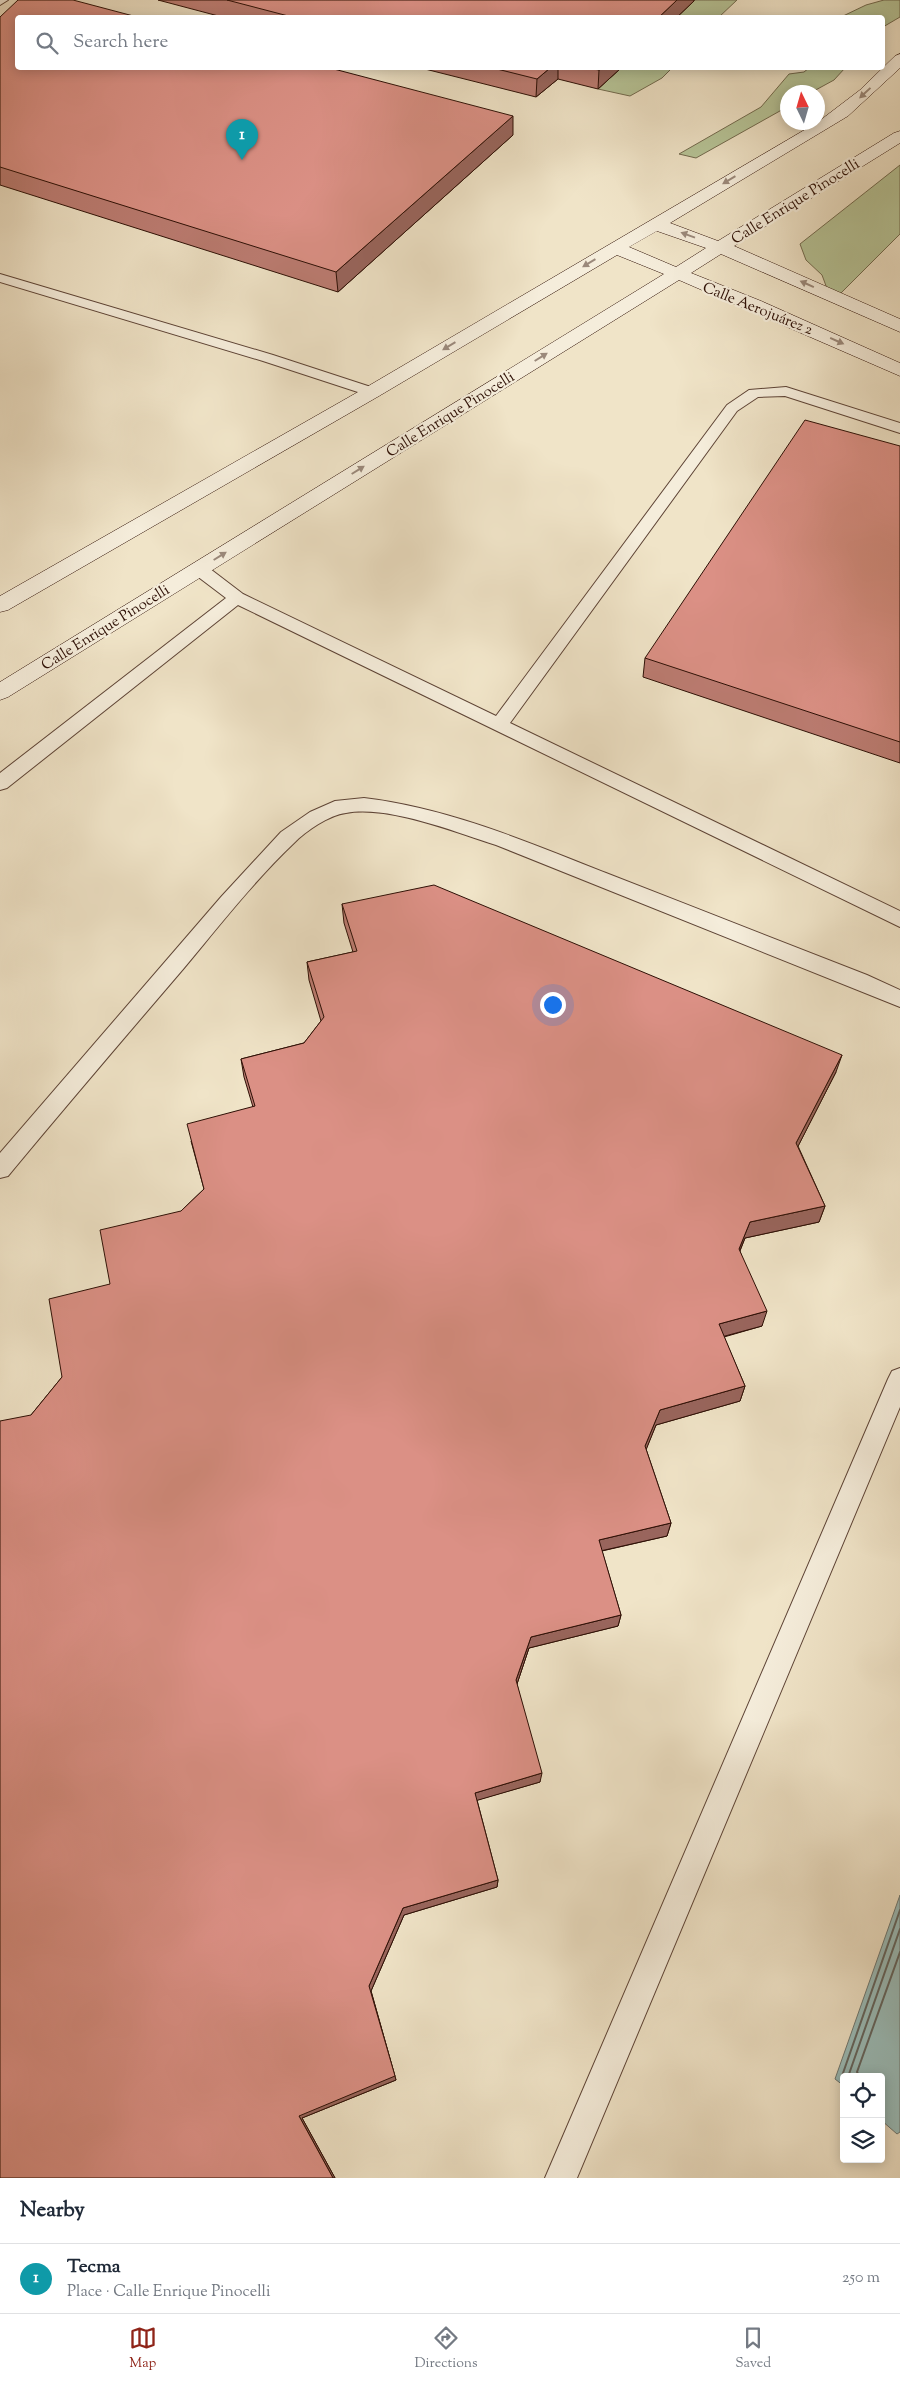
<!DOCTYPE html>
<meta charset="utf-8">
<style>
body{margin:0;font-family:"Sorts Mill Goudy",serif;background:#f6f6f7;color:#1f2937}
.controls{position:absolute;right:15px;bottom:15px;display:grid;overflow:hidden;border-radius:5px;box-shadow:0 2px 12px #0003}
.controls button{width:45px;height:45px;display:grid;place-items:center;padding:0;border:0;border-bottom:1px solid #e0e1e3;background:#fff;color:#1f2937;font:25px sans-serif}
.compass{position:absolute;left:780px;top:85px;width:45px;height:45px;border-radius:50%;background:#fff;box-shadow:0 2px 12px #0003;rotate:355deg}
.you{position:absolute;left:552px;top:1004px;width:18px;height:18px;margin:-12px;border:4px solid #fff;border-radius:50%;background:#1a73e8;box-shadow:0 0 0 8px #1a73e833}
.badge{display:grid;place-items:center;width:32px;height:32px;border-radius:50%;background:#8f2418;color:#fff;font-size:16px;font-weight:700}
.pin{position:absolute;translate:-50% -41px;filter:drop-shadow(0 1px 2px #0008)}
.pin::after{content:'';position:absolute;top:26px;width:18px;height:15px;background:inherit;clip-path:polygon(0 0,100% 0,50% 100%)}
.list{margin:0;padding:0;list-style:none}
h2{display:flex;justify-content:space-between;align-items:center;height:65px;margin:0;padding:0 20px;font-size:21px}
h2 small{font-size:16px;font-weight:400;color:#747a83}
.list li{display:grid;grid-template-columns:32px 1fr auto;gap:15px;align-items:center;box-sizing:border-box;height:70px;padding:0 20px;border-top:1px solid #e0e1e3}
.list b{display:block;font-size:19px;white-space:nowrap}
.list p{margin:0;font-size:16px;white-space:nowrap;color:#747a83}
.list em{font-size:16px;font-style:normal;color:#747a83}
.icon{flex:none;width:28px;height:28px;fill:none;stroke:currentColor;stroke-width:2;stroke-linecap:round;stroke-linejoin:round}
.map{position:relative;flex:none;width:900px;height:2178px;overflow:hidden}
.search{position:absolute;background:#fff;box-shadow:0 2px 12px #0003;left:15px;right:15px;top:15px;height:55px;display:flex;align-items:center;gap:12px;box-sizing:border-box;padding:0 18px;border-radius:5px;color:#747a83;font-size:19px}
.sheet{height:135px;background:#fff}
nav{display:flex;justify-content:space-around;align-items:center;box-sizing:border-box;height:70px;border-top:1px solid #e0e1e3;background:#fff;font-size:14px;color:#747a83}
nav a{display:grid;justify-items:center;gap:2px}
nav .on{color:#8f2418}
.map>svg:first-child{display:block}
.green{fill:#b7c598;stroke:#726a4e}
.water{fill:#9bbebb;stroke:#6f7872}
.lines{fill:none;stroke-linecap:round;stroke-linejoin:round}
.shore{stroke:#646660;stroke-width:2}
.lane-casing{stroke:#5e4436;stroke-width:2}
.secondary-casing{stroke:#2d0f05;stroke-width:1}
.lane{fill:#f5eddb;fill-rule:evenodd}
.secondary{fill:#f5eddb;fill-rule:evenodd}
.wall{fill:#bc7c72;stroke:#2d0f05}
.shaded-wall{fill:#99655d;stroke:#2d0f05}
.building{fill:#db9085;stroke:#2d0f05}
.oneway{fill:#9b897b}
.labels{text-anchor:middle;stroke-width:4.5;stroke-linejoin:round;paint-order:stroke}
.far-street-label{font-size:15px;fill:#2d0f05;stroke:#f5eddb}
</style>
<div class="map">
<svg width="900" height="2178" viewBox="0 0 900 2178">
<rect width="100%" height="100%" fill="#f0e4c8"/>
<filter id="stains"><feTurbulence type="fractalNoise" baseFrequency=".004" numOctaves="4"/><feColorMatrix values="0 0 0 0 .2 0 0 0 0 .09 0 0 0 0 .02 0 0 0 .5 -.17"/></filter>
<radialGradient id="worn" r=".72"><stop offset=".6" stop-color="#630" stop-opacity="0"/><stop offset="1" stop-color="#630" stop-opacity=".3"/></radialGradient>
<!-- green -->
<path class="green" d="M688,0h49l-18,17 -43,1 17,-16z
M884,0h16v17l-17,10 -1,-9 -41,-1 25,-12z
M621,68h51l-10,10 -32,18 -32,-7z
M809,68h36l-11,12 -22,12h-24l-1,15 -91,51 -17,-4 82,-47 28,-33 15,-2z
M900,165v69l-68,68 -10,-27 -16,-15 -6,-16z"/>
<!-- water -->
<path class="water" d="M900,1895v237l-3,2 -16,-14v-43h-37v9l-9,-7z"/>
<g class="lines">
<!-- shore -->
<path class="shore" d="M850,2077l-1,-3 51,-145
M860,2077l-3,-5 43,-120
M844,2080l-2,-4 58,-166"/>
<defs>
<path id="lane" d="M0,0h8l-8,5z
M0,274l273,81 104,34 2,3 -2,3h-10l-104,-34 -263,-79z
M786,387l114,36v10l-115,-37 -27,1 -21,14 -227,312 390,188v16l-662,-322 -231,183 -7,2v-17l226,-175 -33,-25 -2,-4 2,-4h12l38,29 253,122 231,-311 22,-15z
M364,798c84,10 164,44 242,75 87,34 174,68 261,102l33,15v17l-404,-162c-41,-13 -108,-40 -150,-32 -17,2 -40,18 -52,30 -40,38 -75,83 -110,125 -59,69 -118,138 -176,208l-8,2v-25l221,-256 60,-65 29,-20 25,-11z
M900,1368v39l-323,771h-32l343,-799 4,-8z"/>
<path id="secondary" d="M900,54v14l-52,48 -178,107 48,18 176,-108 6,-2v12l-166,103 166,73v13l-179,-78 -30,19 70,28 139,62v13l-221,-96 -671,417 -8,3v-18l664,-408 -47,-19 -238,141 -371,214 -8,2v-16l365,-208 453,-266 42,-32 35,-34zM657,231l49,17 -30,19 -47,-20z"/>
</defs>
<!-- lane casing -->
<use href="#lane" class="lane-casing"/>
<!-- secondary casing -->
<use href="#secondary" class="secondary-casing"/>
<!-- lane -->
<use href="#lane" class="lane"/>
<!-- secondary -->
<use href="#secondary" class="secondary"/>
</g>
<!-- wall -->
<path class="wall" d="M158,0h536v1l-18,17h-450z
M0,17l513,118 -175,157 -338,-107z
M421,68h200l-23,21 -40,-10 -22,18z
M900,446v317l-257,-86 2,-19z
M342,904l494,168 -38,74 27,60 -6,16 -74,16 -5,13 22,75 -38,11 21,49 -5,15 -84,24 -10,24 25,74 -4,13 -65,15 19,64 -3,11 -89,22 -12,36 23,98 -63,18 21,80 -1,7 -93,28 -33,76 25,89 -94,38 33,60h-335l31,-763 31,-38 48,-93 71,-73 23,-22 -13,-48 62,-34 -9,-30 -3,-18 63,-16 17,-22 -12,-41 -2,-18 46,-10 -9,-29z"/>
<!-- shaded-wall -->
<path class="shaded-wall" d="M677,0h17v1l-18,17h-18z
M550,68h8v11l-22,18 1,-18z
M602,68h19l-23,21 1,-19z
M513,116v19l-175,157 -2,-20z
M842,1055l-6,17 -45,88 5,-17z
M825,1206l-6,16 -74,16 -11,27 5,-16 11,-27z
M767,1311l-5,15 -48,13 5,-15z
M745,1386l-5,15 -84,24 -14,35 3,-14 15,-36z
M671,1523l-4,13 -71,16 3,-12z
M621,1615l-3,11 -89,22 -14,42 1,-10 15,-43z
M542,1773l-2,9 -65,19v-8z
M498,1880l-1,7 -93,28 -33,76 25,89 -94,38 33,60h-2l-34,-62 70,-130 34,-78z"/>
<!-- building -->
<path class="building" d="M18,0h55l68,18h-123v50h312l183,48 -177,156 -336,-105v-150z
M227,0h450l-19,18h-362z
M493,68h57l-13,11z
M587,68h15l-3,2z
M805,420l95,26v296l-255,-84z
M434,885l408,170 -46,88 29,63 -75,16 -11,27 28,62 -48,13 26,62 -85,24 -15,36 26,77 -72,17 22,75 -90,22 -15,43 26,93 -67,20 23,87 -95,28 -34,78 26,90 -96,40 34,62h-333v-757l31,-6 31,-38 -13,-78 61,-15 -10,-54 81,-19 23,-22 -17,-65 68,-18 -14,-47 63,-16 20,-26 -17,-55 50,-11 -15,-47z"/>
<!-- one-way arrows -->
<defs><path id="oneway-solid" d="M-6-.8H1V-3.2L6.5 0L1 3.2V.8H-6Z" transform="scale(1.25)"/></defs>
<g class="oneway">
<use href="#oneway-solid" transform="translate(865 93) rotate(137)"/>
<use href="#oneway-solid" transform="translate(729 180) rotate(149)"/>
<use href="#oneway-solid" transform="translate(688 235) rotate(-160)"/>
<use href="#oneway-solid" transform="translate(589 263) rotate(149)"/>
<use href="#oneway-solid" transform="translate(807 284) rotate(-156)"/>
<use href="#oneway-solid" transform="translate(837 341) rotate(24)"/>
<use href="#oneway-solid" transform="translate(449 346) rotate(149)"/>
<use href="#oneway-solid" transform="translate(541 357) rotate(-32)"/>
<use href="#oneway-solid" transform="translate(358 470) rotate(-32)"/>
<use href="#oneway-solid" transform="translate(220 556) rotate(-32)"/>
</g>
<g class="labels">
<!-- far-street labels -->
<g class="far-street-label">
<text transform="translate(795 201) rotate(-32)" y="5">Calle Enrique Pinocelli</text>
<text transform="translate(758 308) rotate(22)" y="5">Calle Aerojuárez 2</text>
<text transform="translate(450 414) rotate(-32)" y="5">Calle Enrique Pinocelli</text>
<text transform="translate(105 627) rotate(-32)" y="5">Calle Enrique Pinocelli</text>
</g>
</g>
<rect width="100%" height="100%" filter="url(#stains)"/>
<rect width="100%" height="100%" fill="url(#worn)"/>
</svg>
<div class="controls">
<button><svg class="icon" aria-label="locate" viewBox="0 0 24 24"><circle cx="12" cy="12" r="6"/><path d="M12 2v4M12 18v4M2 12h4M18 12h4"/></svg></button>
<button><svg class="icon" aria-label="layers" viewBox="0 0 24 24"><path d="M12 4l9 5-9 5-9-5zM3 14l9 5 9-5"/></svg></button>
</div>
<svg class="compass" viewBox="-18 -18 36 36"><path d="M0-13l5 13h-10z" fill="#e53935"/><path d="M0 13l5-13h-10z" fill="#747a83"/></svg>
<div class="you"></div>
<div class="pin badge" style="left:242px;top:160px;background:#0f9aa8">1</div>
<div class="search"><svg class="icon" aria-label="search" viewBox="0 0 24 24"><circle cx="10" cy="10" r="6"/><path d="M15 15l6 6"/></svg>Search here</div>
</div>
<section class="sheet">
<h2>Nearby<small></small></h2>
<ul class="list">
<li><span class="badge" style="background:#0f9aa8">1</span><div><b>Tecma</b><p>Place · Calle Enrique Pinocelli</p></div><em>250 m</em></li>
</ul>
</section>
<nav>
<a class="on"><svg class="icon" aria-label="map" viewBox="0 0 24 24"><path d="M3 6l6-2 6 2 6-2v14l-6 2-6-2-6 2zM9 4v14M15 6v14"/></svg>Map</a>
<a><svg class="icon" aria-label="directions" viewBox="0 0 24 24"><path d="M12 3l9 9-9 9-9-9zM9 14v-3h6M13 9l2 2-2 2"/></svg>Directions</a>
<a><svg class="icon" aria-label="saved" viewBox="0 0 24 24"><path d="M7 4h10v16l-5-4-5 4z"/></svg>Saved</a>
</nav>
